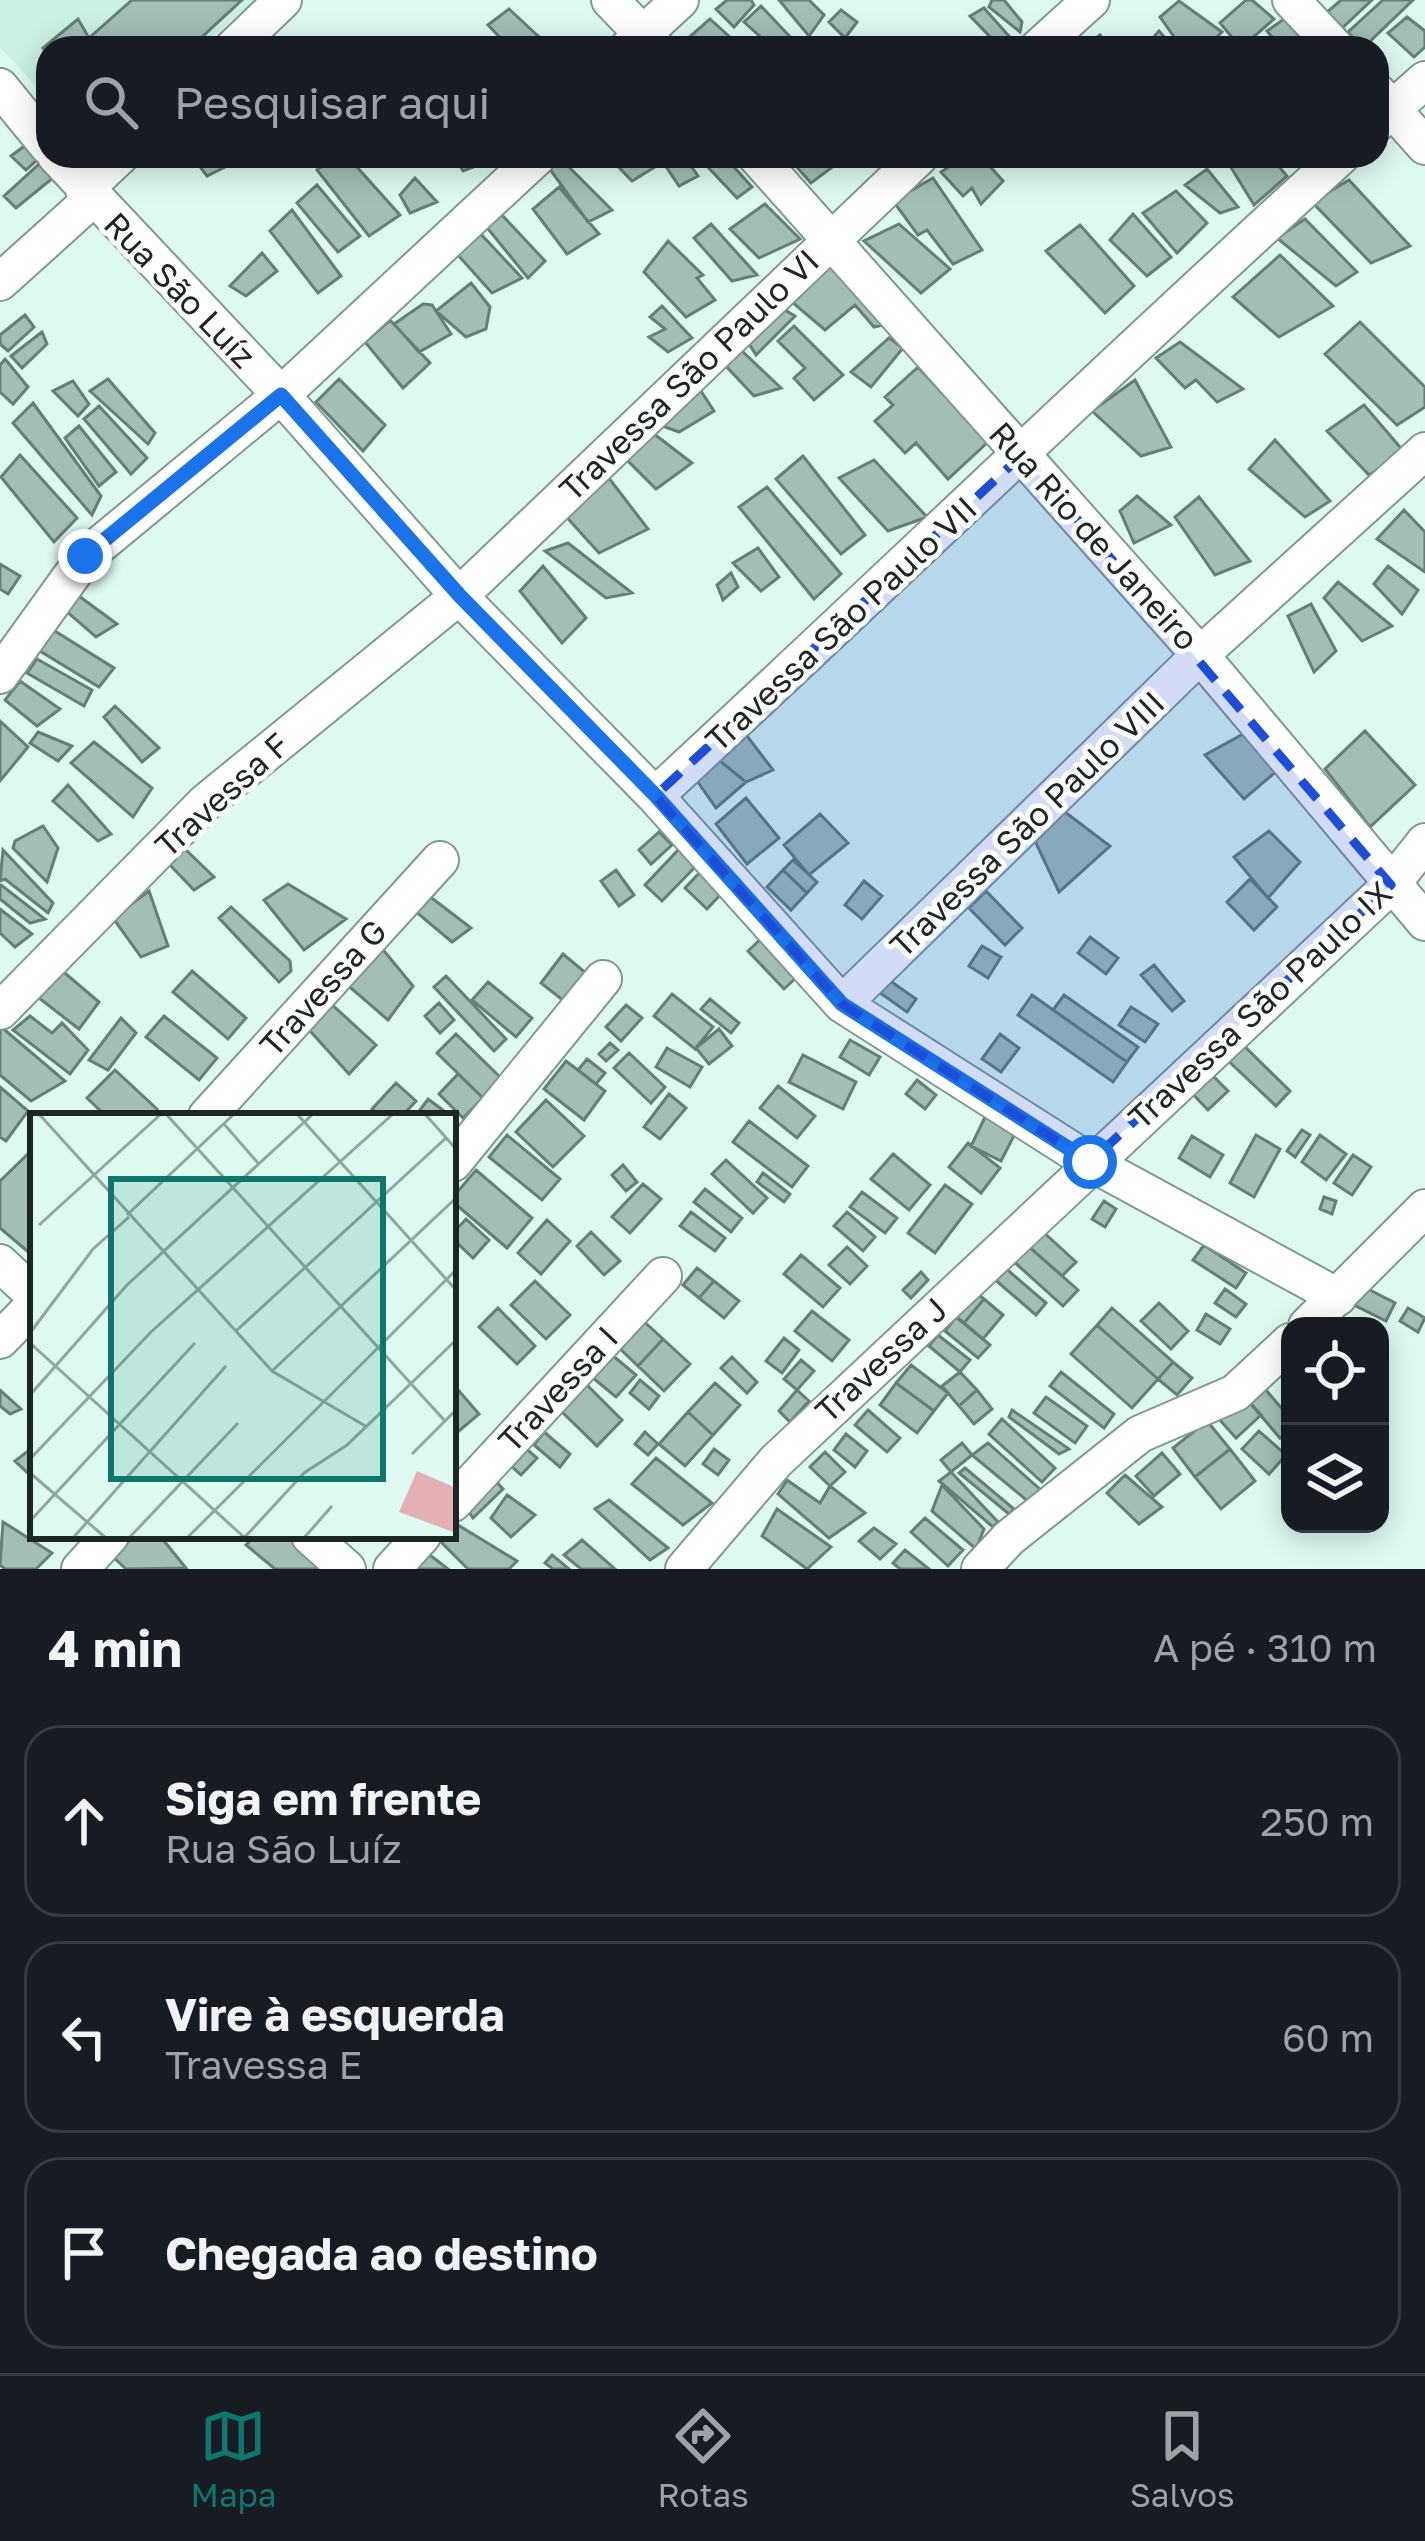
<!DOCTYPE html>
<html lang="pt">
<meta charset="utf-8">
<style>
body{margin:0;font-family:"Golos Text",sans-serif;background:#242831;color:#f1f3f6}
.controls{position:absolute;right:36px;bottom:36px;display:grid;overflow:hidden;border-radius:24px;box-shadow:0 6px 30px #0003}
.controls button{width:108px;height:108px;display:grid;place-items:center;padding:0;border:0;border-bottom:3px solid #363941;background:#171b24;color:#f1f3f6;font:60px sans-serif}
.stop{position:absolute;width:36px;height:36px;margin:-27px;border:9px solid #1a73e8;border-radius:50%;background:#fff}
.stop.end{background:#1a73e8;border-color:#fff;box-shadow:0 3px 12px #0008}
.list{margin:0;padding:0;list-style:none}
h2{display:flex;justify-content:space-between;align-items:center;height:156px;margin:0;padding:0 48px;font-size:51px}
h2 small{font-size:39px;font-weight:400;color:#9ea1a6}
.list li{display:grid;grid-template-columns:78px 1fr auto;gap:36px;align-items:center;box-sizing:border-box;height:192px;margin:0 24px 24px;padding:0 24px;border:3px solid #363941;border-radius:36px}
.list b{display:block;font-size:45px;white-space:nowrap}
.list p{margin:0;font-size:39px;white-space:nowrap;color:#9ea1a6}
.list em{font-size:39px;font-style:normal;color:#9ea1a6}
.icon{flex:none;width:66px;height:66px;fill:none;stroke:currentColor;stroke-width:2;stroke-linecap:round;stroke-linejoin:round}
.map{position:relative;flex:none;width:1425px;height:1569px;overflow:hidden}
.search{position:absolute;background:#171b24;box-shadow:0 6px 30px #0003;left:36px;right:36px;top:36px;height:132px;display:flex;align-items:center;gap:30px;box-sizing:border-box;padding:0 42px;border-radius:36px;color:#9ea1a6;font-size:45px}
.sheet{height:804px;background:#171b24}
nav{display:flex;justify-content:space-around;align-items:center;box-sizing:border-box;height:168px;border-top:3px solid #363941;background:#171b24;font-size:33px;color:#9ea1a6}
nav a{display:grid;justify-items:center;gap:6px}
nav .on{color:#0f766e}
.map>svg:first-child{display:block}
.built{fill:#cbf0e4}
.building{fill:#a3beb5;stroke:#657e76;stroke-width:3}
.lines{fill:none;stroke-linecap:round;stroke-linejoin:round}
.minor-casing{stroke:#7f9991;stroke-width:40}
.minor{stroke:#fff;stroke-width:36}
.route{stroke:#1a73e8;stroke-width:15}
.marked{fill:#1d4ed8;fill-opacity:0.2;stroke:#1d4ed8;stroke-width:9;stroke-dasharray:24 15;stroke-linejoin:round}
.labels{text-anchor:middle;stroke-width:10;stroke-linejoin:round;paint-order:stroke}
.street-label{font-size:33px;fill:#1c2723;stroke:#fff}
.inset-road{fill:none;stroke:#90a69e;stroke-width:3}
.view{fill:#0f766e;fill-opacity:0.15;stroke:#0f766e;stroke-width:6}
.inset-edge{fill:none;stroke:#1c2723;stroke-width:6}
</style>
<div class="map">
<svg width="1425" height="1569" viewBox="0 0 1425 1569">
<rect width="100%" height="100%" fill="#defaf0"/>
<!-- built -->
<path class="built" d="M0,0h255l-55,48h-152v51l-48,-52z"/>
<!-- building -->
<path class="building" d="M132,0h110l-52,48h-142v6l-5,-6 35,-29 11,19z
M727,0h24l3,5 -20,22 -18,-18z
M779,0h30l15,15 -15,21z
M992,0h12l18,22 -2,10 -31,-25z
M1246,0h6l22,19 -33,29 -21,-25z
M1341,0h31l-34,32 -12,-19z
M1383,0h30l-50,48 -15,-16z
M1179,1l43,31 -17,16h-23l-22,-31z
M761,6l35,37 -4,5h-19l-29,-26z
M984,8l32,36 -15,4 -31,-32z
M509,9l28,26 15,13h-42l-22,-23z
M841,10l16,12 -12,16 -16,-16z
M1287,17l26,31h-32l-14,-17z
M1407,17l18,14v16l-11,10 -26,-24z
M710,19l32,29 -63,-2z
M1159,31l15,17h-30z
M1100,35l10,13h-26z
M38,136l10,14 -22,20 -15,-14z
M48,156l16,13 -48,39 -12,-12z
M192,156h36l7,6 -28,14z
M334,156h13l53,59 -31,21 -52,-66z
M454,156h30l2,6 -23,9z
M608,156h47l8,6 -31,19z
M673,156h11l14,20 -19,10 -16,-24z
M724,156l28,31 -15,11 -32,-34z
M787,156h60l-36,27z
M965,156h16l22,25 -22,23 -9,-16 -9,8 -22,-24z
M1224,156h46l17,20 -33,29z
M560,158l52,52 -24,12 -39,-54z
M1207,169l31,38 -18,6 -35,-28z
M415,178l22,24 -27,11 -10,-18z
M933,178l49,72 -29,14 -26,-34 -9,5 -25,-34z
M1349,180l61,66 -39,17 -59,-61z
M317,185l43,51 -22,16 -41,-49z
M559,187l40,47 -32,20 -34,-45z
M1176,191l31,32 -30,30 -34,-40z
M765,204l35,35 -41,19 -29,-29z
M292,210l49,66 -23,17 -48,-62z
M1133,214l38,43 -24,19 -37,-36z
M502,215l43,46 -17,17 -48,-59z
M1305,219l52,53 -21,14 -59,-48z
M711,224l46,51 -25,6 -38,-43z
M899,224l51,45 -29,24 -57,-52z
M1080,225l54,61 -29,27 -59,-62z
M477,230l45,48 -30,15 -35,-39z
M668,241l35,34 -6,3 18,22 -29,17 -42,-45z
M262,253l15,18 -31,25 -16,-10z
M830,255l53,70 -9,2 -19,-22 -30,25 -39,-33z
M1280,255l53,51 -54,31 -46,-40z
M471,283l19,24 -4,22 -20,8 -30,-26z
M423,304l9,1 19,29 -32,18 -25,-28z
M775,304l20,12 -39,39 -8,-13z
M662,306l30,32 -24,14 -19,-15 16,-8 -15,-12z
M25,315l9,12 -26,24 -8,-7v-9z
M390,320l40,43 -27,25 -38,-46z
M1360,322l65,65v20l-28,18 -72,-71z
M794,326l49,49 -29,25 -20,-22 11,-10 -27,-27z
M42,332l5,12 -25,24 -11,-12z
M889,338l14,10 -32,39 -20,-15z
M1180,342l63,47 -26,13 -21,-22 -11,8 -29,-30z
M741,350l40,38 -27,8 -29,-31z
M5,359l23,28 -15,17 -13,-12v-27z
M918,367l70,75 -40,37 -32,-36 -11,10 -30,-32 18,-16 -8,-8z
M108,379l47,54 -7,11 -58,-53z
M339,379l46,46 -22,26 -47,-49z
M1135,380l36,67 -30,9 -49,-45z
M73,381l16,23 -11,12 -25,-25z
M699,388l15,23 -35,21 -22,-8z
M33,403l68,93 -9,19 -79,-92z
M1364,405l41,48 -36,22 -42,-44z
M99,406l48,52 -16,16 -47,-55z
M79,426l37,46 -17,14 -34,-48z
M645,427l47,36 -36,26 -33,-33z
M1275,440l55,61 -25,16 -56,-48z
M20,455l57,63 -23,24 -53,-65z
M803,456l62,79 -24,19 -65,-75z
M874,460l53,57 -39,14 -49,-53z
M605,473l43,56 -49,24 -38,-42z
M767,487l74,87 -27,25 -75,-92z
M1137,496l34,29 -37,18 -14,-32z
M1199,497l51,64 -35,14 -40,-58z
M1404,510l21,22v40l-48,-33z
M568,543l64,50 -26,5 -61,-47z
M758,548l21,29 -18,14 -28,-28z
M0,564l20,12 -12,18 -8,-5z
M543,566l43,52 -24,25 -42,-52z
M1388,566l30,24 -16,24 -28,-30z
M731,573l7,14 -15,13 -6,-15z
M1338,582l54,44 -30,15 -38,-43z
M72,591l45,33 -21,13 -37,-32z
M1311,604l25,47 -22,21 -26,-56z
M50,628l64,40 -15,19 -64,-39z
M37,659l55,31 -8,16 -57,-33z
M20,681l40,28 -23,17 -32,-26z
M115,706l44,42 -17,14 -38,-45z
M0,721l28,26 -28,34z
M1365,731l50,54 -45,42 -45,-58z
M38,732l34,14 -14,15 -28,-18z
M744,732l29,38 -27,12 -31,-25z
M1247,732l32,37 -35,30 -39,-44z
M94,742l58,46 -19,29 -62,-54z
M715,757l31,25 -30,26 -23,-33z
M68,785l43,49 -13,7 -45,-40z
M746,798l33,40 -32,26 -31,-40z
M1061,809l49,37 -51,46 -32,-68z
M820,814l28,29 -39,32 -25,-30z
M43,826l15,22 -11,34 -34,-34 2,-7z
M1269,831l31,31 -32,36 -34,-41z
M659,832l13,13 -21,19 -12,-14z
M184,848l30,29 -20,13 -27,-28z
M680,848l17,17 -35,36 -17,-16z
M3,850l50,53 -5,10 -43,-34 -5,2z
M793,860l24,22 -10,11 -24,-23z
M703,869l22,21 -18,19 -22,-21z
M616,870l18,25 -15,11 -18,-25z
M783,870l24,23 -16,17 -24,-23z
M1250,879l27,28 -23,23 -27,-28z
M864,881l18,15 -20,23 -17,-14z
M288,884l58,35 -42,31 -40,-50z
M0,886l1,-1 44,34 -15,4 -30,-24z
M420,889l51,39 -19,14 -43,-36z
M149,891l19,55 -27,11 -28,-39z
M986,891l36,37 -17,17 -36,-37z
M231,907l59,54 1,10 -12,11 -60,-64z
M0,909l32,25 -17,13 -15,-14z
M763,937l36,38 -15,14 -36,-38z
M1090,937l28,21 -12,16 -28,-21z
M375,940l38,46 -25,34 -51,-44z
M982,946l19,11 -13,21 -19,-12z
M563,954l24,20 -22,28 -24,-19z
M53,963l46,39 -20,27 -49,-38z
M1154,965l30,36 -12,10 -31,-36z
M192,971l54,47 -18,21 -55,-47z
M882,975l34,24 -9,13 -34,-24z
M446,976l60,63 -12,12 -60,-64z
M488,982l44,36 -16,19 -44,-37z
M672,994l41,33 -18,22 -41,-33z
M1032,995l95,67 -14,20 -95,-67z
M1064,995l74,52 -11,15 -74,-52z
M710,999l29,24 -8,10 -30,-24z
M328,1001l48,44 -27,29 -48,-53z
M439,1003l15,17 -14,13 -15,-17z
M626,1005l16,13 -21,23 -15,-14z
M1131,1007l27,17 -13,18 -26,-17z
M30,1016l22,17 10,-10 26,27 -18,24 -57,-44z
M164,1016l53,42 -18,22 -53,-43z
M121,1018l15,15 -28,37 -19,-10z
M0,1026l65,55 -34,20 -31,-26z
M719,1029l13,17 -23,18 -13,-16z
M456,1034l46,45 -19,19 -46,-45z
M1000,1034l19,14 -18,24 -19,-13z
M1235,1037l55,54 -14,15 -56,-53z
M850,1040l30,17 -11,18 -29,-18z
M610,1043l8,7 -12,11 -7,-7z
M667,1048l35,19 -12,20 -34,-20z
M629,1053l36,34 -14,16 -37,-35z
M803,1055l53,27 -13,27 -54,-27z
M587,1059l18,14 -9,11 -18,-14z
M566,1061l39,30 -21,29 -40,-31z
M1203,1066l25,25 -20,19 -24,-25z
M115,1070l42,39 -6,7h-45l-19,-18z
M458,1074l25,24 -20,20 -24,-24z
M917,1080l19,15 -11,14 -19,-15z
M396,1083l20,18 -14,15h-22l-8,-7z
M778,1086l37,30 -18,22 -37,-30z
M0,1087l28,24 -22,30 -6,-4z
M669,1094l17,14 -26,31 -16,-12z
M428,1099l20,15 -2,2h-18l-8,-6z
M546,1100l38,36 -31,31 -37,-35z
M987,1113l31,15 -17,33 -30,-15z
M749,1121l59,45 -16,21 -59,-45z
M1302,1130l8,5 -15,22 -8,-6z
M507,1135l53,44 -18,21 -53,-43z
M1256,1135l24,14 -26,48 -24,-14z
M1320,1135l26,19 -20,26 -24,-18z
M1192,1136l31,19 -13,22 -31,-19z
M968,1143l32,25 -19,25 -32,-26z
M33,1149v107l-33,-28v-47z
M893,1154l37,31 -21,25 -38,-31z
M1353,1155l18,12 -19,28 -18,-12z
M726,1160l41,38 -14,15 -41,-39z
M623,1165l14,17 -11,9 -14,-16z
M476,1170l56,48 -25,30 -54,-46v-5z
M763,1173l27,21 -6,8 -27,-20z
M643,1184l18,15 -31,34 -18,-16z
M945,1185l27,19 -37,49 -27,-20z
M705,1189l37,29 -11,14 -37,-30z
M862,1192l35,26 -12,15 -35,-26z
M1324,1197l12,4 -4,13 -12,-5z
M1104,1201l12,8 -11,18 -13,-8z
M691,1212l34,26 -10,13 -35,-25z
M847,1212l28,25 -12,14 -29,-25z
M466,1219l23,21 -16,18 -20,-19v-6z
M547,1220l23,21 -29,33 -23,-21z
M1040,1229l36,33 -14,14 -36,-32z
M591,1232l29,29 -16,14 -27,-29z
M1026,1244l52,46 -15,16 -51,-46z
M1204,1245l42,28 -10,15 -43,-28z
M847,1247l20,19 -17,18 -21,-19z
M801,1255l39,33 -17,19 -39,-33z
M1003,1266l43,37 -10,12 -43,-37z
M697,1268l17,13 -15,17 -16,-13z
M921,1272l7,8 -17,18 -8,-8z
M535,1281l35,34 -24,24 -35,-34z
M714,1281l25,20 -15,17 -25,-20z
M1364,1287l31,16 -9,18 -32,-16z
M1225,1289l21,15 -10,13 -21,-14z
M974,1291l10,8 -20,24 -10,-8z
M984,1299l19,16 -20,24 -19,-16z
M1159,1303l29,28 -17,18 -30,-28z
M498,1308l37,38 -18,18 -38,-37z
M1112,1308l61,54 -15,17 -61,-54z
M1408,1308l17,10 -7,14 -18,-11z
M812,1311l37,29 -17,21 -37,-30z
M1206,1314l24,15 -10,15 -23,-14z
M638,1316l25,23 -25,27 -25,-24z
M956,1317l34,28 -12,13 -33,-27z
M1097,1325l61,54 -26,29 -61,-54z
M938,1335l32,25 -10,12 -31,-26z
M784,1338l15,12 -17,23 -16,-12z
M663,1339l27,25 -26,27 -26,-25z
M606,1350l30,25 -20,22 -29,-24z
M732,1357l25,25 -10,11 -26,-25z
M801,1360l13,11 -17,19 -13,-11z
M1173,1362l19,16 -15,17 -19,-16z
M911,1365l37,28 -14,18 -38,-28z
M960,1372l17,18 -18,16 -17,-20z
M1061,1372l53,42 -10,14 -54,-42z
M640,1380l19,16 -10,13 -19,-16z
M1259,1382l31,36v11l-10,9 -36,-42z
M715,1383l25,22 -27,30 -25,-23z
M896,1383l38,28 -17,22 -37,-28z
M453,1384l26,30 -26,22z
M586,1384l36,36 -25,26 -37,-36z
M0,1390l21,19 -11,5 -10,-8z
M797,1390l12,11 -19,21 -11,-11z
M977,1390l15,19 -18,15 -15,-18z
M1244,1396l17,19 -25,23 -18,-20z
M1046,1397l41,29 -12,17 -41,-30z
M868,1410l32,28 -13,14 -32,-27z
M1012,1410l57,39 -10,5 -50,-37z
M688,1412l25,23 -28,31 -26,-22z
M1002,1419l53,49 -13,14 -53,-48z
M1207,1421l23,28 -35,28 -22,-29z
M1259,1431l27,24 -17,19 -27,-25z
M544,1432l26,22 -10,13 -26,-22z
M645,1432l13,12 -10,11 -13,-11z
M846,1434l21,17 -12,16 -21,-17z
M962,1443l10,12 -21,17 -10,-12z
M988,1443l54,48 -12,12 -58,-48z
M522,1445l15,13 -16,17 -14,-13z
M33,1447v31l-18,-17z
M714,1449l15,11 -11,15 -15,-11z
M1230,1449l25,32 -34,28 -26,-32z
M825,1452l20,20 -15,14 -20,-19z
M1162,1453l18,21 -26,22 -18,-20z
M656,1458l56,45 -29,22 -51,-41z
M965,1468l49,41 -5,5 -50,-41z
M951,1472l47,50 -5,5 -54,-46z
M1125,1475l37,32 -23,17 -32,-31z
M492,1477l11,12 -30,29 -8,-12z
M787,1480l33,23 10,-17 35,27 -36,25 -51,-44z
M942,1485l42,44 -8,20 -44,-38z
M507,1495l28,20 -24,22 -20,-19z
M609,1500l59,48 -18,12 -55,-51z
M777,1509l54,38 -24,22 -45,-33z
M925,1518l38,32 -15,16 -37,-34z
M3,1522l49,31 -16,16h-31l-5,-4z
M458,1525l59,36 -8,8h-41l-28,-28 13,-5z
M874,1528l22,16 -16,15 -21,-18z
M134,1536h26l26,32 -60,1 -13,-12z
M255,1536h39l35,33h-54l-29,-24z
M582,1540l33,29h-34l-17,-14z
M905,1550l24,19h-29l-7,-6z
M426,1552l22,17h-40z
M552,1555l17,14h-16l-8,-6z"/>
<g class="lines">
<defs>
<path id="minor" d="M610,0l46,48
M1291,0l45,48
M233,48l50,-48
M628,48l52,-48
M1038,48l53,-48
M0,87l48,59
M1377,92l48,54
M1377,123l48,-43
M56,156l225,239 178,201 196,200 187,208 248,158 248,135
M756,156l444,499 225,267
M84,190l36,-34
M0,282l92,-83
M0,675l85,-118 196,-162 257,-239
M655,796c230,-213 455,-430 686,-640
M842,1004l358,-349 225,-204
M0,1011l206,-209 253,-206 461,-440
M207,1116l233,-256
M453,1163l150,-184
M0,1263l33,31
M1307,1326l118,-118
M0,1340l33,-34
M453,1503l210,-227
M310,1536l37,33
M80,1569l30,-33
M392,1569l30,-33
M684,1569l92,-108 615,-576 34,-43
M980,1569l29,-31 131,-104 95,-41 55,-51"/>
</defs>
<!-- minor casing -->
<use href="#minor" class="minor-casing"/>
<!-- minor -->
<use href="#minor" class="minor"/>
</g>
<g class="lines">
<!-- route -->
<path class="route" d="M85,556l196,-161 179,201 196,200 186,208 248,158"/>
</g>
<!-- marked area -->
<path class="marked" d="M1022,455l369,430 -301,277 -248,-158 -187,-208z"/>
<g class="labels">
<!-- street labels -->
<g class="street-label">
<text transform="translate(180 290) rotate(46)" y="12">Rua São Luíz</text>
<text transform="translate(689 375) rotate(-44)" y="12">Travessa São Paulo VI</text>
<text transform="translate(1094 536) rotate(48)" y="12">Rua Rio de Janeiro</text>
<text transform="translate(841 624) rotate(-43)" y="12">Travessa São Paulo VII</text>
<text transform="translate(222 795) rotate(-42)" y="12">Travessa F</text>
<text transform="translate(1027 824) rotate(-44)" y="12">Travessa São Paulo VIII</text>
<text transform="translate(323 988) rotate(-48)" y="12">Travessa G</text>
<text transform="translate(1260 1005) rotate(-43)" y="12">Travessa São Paulo IX</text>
<text transform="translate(881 1360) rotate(-43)" y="12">Travessa J</text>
<text transform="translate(558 1389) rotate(-47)" y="12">Travessa I</text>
</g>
</g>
<!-- overview -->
<g transform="translate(30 1113)">
<rect width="426" height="426" fill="#defaf0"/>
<path d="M387,358l39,17v45l-57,-21z" fill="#e5b0b4"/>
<path class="inset-road" d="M9,1l233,257 95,56M136,1l278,306M267,1l159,176M395,1l31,35M194,11l34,39M97,102l107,-101M9,112l122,-111M206,218l210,-193M0,220l63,-84 36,-32M0,230l215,195M242,258l184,-173M0,282l97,-110 186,-171M382,341l44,-44M0,346l121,-127 242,-218M0,360l76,65M0,408l165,-178M43,425l153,-172M99,425l109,-115M157,425l269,-268M214,425l60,-65 43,-28 109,-105M274,425l28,-32"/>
<path class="view" d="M81,66h272v300h-272z"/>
<rect width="426" height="426" class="inset-edge"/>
</g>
</svg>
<div class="controls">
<button><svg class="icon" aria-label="locate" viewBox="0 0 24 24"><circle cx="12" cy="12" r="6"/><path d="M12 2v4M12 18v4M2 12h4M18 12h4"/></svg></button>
<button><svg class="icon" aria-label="layers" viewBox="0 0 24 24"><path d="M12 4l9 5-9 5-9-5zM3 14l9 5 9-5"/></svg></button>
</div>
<div class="stop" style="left:1090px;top:1162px"></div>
<div class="stop end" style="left:85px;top:556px"></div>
<div class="search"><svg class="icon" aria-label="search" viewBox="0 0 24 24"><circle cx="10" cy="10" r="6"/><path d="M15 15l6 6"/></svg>Pesquisar aqui</div>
</div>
<section class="sheet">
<h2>4 min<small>A pé · 310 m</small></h2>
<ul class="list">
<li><svg class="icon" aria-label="ahead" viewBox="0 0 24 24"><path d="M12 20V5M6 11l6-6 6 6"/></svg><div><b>Siga em frente</b><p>Rua São Luíz</p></div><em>250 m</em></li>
<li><svg class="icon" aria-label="left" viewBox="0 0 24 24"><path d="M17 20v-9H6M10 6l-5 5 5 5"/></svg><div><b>Vire à esquerda</b><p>Travessa E</p></div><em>60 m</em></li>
<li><svg class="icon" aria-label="arrive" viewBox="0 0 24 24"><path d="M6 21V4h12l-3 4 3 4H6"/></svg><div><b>Chegada ao destino</b></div></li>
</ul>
</section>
<nav>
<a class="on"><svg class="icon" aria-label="map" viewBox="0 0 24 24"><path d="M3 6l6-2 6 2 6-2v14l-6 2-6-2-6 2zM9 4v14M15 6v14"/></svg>Mapa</a>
<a><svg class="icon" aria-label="directions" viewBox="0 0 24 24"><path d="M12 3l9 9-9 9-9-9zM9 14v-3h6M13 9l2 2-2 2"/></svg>Rotas</a>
<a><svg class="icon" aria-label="saved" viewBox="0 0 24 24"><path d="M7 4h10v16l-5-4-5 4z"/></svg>Salvos</a>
</nav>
